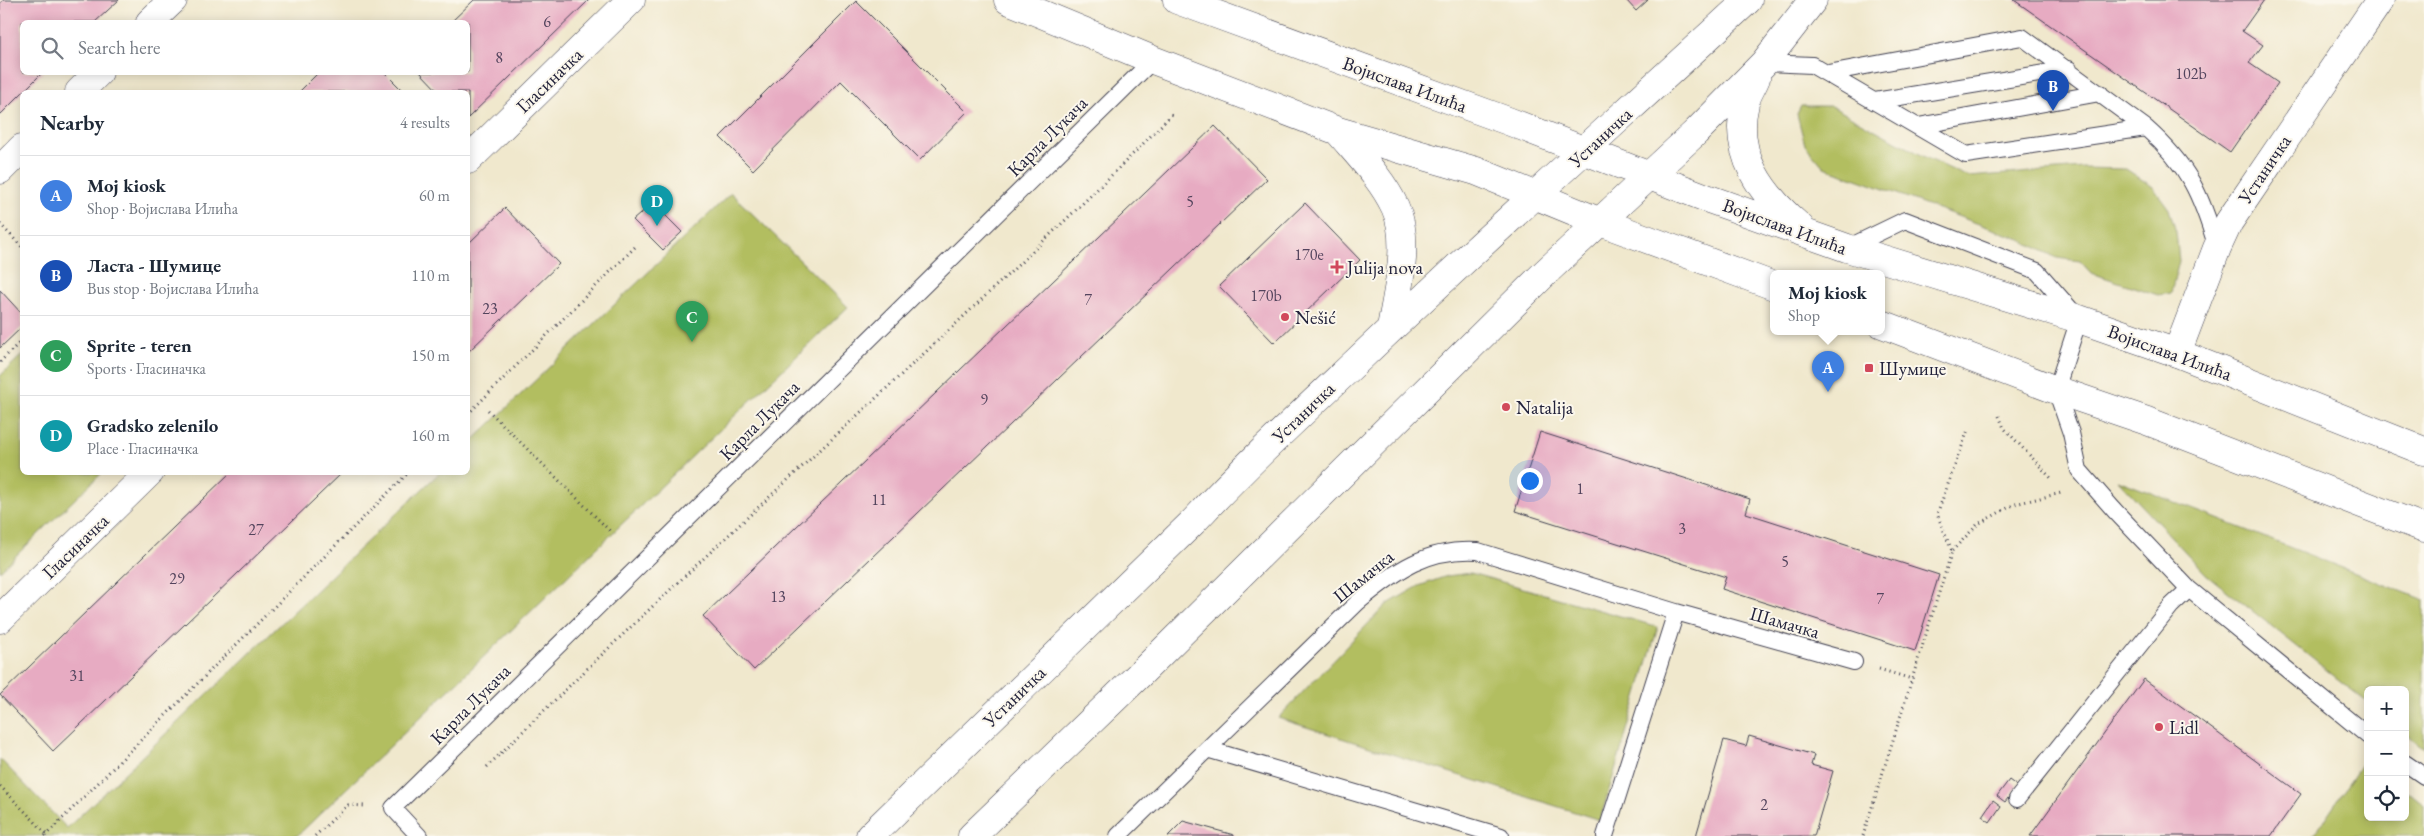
<!DOCTYPE html>
<meta charset="utf-8">
<style>
body{margin:0;font-family:"EB Garamond",serif;background:#f6f6f7;color:#1f2937}
.controls{position:absolute;right:15px;bottom:15px;display:grid;overflow:hidden;border-radius:8px;box-shadow:0 2px 12px #0003}
.controls button{width:45px;height:45px;display:grid;place-items:center;padding:0;border:0;border-bottom:1px solid #e0e1e3;background:#fff;color:#1f2937;font:25px sans-serif}
.you{position:absolute;left:1529px;top:480px;width:18px;height:18px;margin:-12px;border:4px solid #fff;border-radius:50%;background:#1a73e8;box-shadow:0 0 0 8px #1a73e833}
.badge{display:grid;place-items:center;width:32px;height:32px;border-radius:50%;background:#7c3aed;color:#fff;font-size:16px;font-weight:700}
.pin{position:absolute;translate:-50% -41px;filter:drop-shadow(0 1px 2px #0008)}
.pin::after{content:'';position:absolute;top:26px;width:18px;height:15px;background:inherit;clip-path:polygon(0 0,100% 0,50% 100%)}
.popup{position:absolute;left:1770px;top:270px;width:115px;height:65px;box-sizing:border-box;display:grid;place-content:center;border-radius:8px;background:#fff;filter:drop-shadow(0 1px 4px #0005);font-size:16px;white-space:nowrap;color:#747a83}
.popup b{font-size:19px;color:#1f2937}
.popup::after{content:'';position:absolute;left:50%;top:100%;margin-left:-10px;border:10px solid transparent;border-top-color:#fff}
.list{margin:0;padding:0;list-style:none}
h2{display:flex;justify-content:space-between;align-items:center;height:65px;margin:0;padding:0 20px;font-size:21px}
h2 small{font-size:16px;font-weight:400;color:#747a83}
.list li{display:grid;grid-template-columns:32px 1fr auto;gap:15px;align-items:center;box-sizing:border-box;height:80px;padding:0 20px;border-top:1px solid #e0e1e3}
.list b{display:block;font-size:19px;white-space:nowrap}
.list p{margin:0;font-size:16px;white-space:nowrap;color:#747a83}
.list em{font-size:16px;font-style:normal;color:#747a83}
.icon{flex:none;width:28px;height:28px;fill:none;stroke:currentColor;stroke-width:2;stroke-linecap:round;stroke-linejoin:round}
.map{position:relative;flex:none;width:2424px;height:836px;overflow:hidden}
.search{position:absolute;background:#fff;box-shadow:0 2px 12px #0003;left:20px;top:20px;width:450px;height:55px;display:flex;align-items:center;gap:12px;box-sizing:border-box;padding:0 18px;border-radius:8px;color:#747a83;font-size:19px}
.panel{position:absolute;background:#fff;box-shadow:0 2px 12px #0003;left:20px;top:90px;width:450px;height:385px;border-radius:8px}
.map>svg:first-child{display:block}
.green{fill:#b2be60;stroke:#6a704e}
.building{fill:#e7abc2}
.lines{fill:none;stroke-linecap:round;stroke-linejoin:round}
.lane-casing{stroke:#414051;stroke-width:18}
.street-casing{stroke:#414051;stroke-width:29}
.secondary-casing{stroke:#414051;stroke-width:29}
.path{stroke:#414051;stroke-width:3;stroke-dasharray:1 4;stroke-linecap:butt}
.lane{stroke:#fff;stroke-width:16}
.street{stroke:#fff;stroke-width:28}
.secondary{stroke:#fff;stroke-width:28}
.poi-dot{fill:#d1495b;stroke:#fbf7ec;stroke-width:2}
.labels{text-anchor:middle;stroke-width:4;stroke-linejoin:round;paint-order:stroke}
.number-label{font-size:16px;fill:#53445d}
.street-label{font-size:19px;fill:#22223b;stroke:#fbf7ec}
.poi-label{font-size:19px;fill:#22223b;stroke:#fbf7ec;text-anchor:start}
</style>
<div class="map">
<svg width="2424" height="836" viewBox="0 0 2424 836">
<rect width="100%" height="100%" fill="#fbf7ec"/>
<filter id="ink" filterUnits="userSpaceOnUse"><feTurbulence type="fractalNoise" baseFrequency=".02" numOctaves="2"/><feDisplacementMap in="SourceGraphic" scale="10" xChannelSelector="R" yChannelSelector="G"/><feConvolveMatrix kernelMatrix="1 2 1 2 8 2 1 2 1" color-interpolation-filters="sRGB"/></filter>
<filter id="wash" filterUnits="userSpaceOnUse"><feTurbulence type="fractalNoise" baseFrequency=".0096" numOctaves="4" result="noise"/><feDisplacementMap in="SourceGraphic" scale="20" xChannelSelector="R" yChannelSelector="G"/><feGaussianBlur stdDeviation="1.12" result="paint"/><feColorMatrix in="noise" values="0 0 0 0 0 0 0 0 0 0 0 0 0 0 0 0 0 1.4 0 .05"/><feComposite in="paint" operator="in"/></filter>
<g filter="url(#wash)">
<rect width="100%" height="100%" fill="#f0e8cd"/>
<!-- green -->
<path class="green" d="M1801,106h30l96,52 41,19 115,-9 43,1 27,18 16,22 7,23 3,29 -8,32 -13,2 -67,-22 -11,-12 -23,-3 -40,-20 -193,-71 -19,-22 -8,-31z
M731,193l117,114 -551,529h-297v-77l67,69 372,-355 29,-1v-27z
M22,355v117l80,1 -102,98v-195z
M2118,480l306,120v148l-19,-15v-43h-37v13l-162,-129z
M1471,573l187,54 -58,193 -322,-102 108,-113 33,-19 28,-10z
M2366,758l2,59h37v-27l19,15v31h-111z"/>
<g id="blocks">
<!-- building -->
<path class="building" d="M4,0h115l-24,22h-73v50h21l-43,43v-112z
M474,0h115l-121,118v-26h-29l-19,-20h48v-50h-17z
M1626,0h22l-12,11z
M2014,0h250l-22,31 21,14 -14,18 29,20 -48,69z
M856,1l111,111 -47,48 -79,-79 -88,89 -33,-33z
M319,72h65l20,20h-105z
M1215,126l52,53 -513,491 -51,-54z
M653,203l29,29 -19,18 -30,-30z
M1305,203l55,57 -86,83 -55,-57z
M505,208l54,56 -91,88v-108z
M0,290l22,24v13l-22,21z
M1540,432l210,67 -4,14 193,62 -24,76 -193,-62 4,-12 -211,-66z
M231,472h112l-290,279 -53,-56z
M2144,679l157,115 -30,42h-241z
M1749,736l65,19 -3,10 22,6 -19,65h-118l28,-96 22,6z
M2009,780l8,6 -12,16 -8,-6z
M1993,800l8,6 -11,16 -8,-6z
M1183,821l51,14v1h-66z"/>
</g>
</g>
<g filter="url(#ink)">
<use href="#blocks" fill-opacity="0" stroke="#414051" stroke-width="1"/>
<g class="lines">
<defs>
<path id="lane" d="M1764,63l48,2 154,90 180,-27c43,38 55,66 71,120
M1828,73l194,-36 124,91
M1875,101l194,-32
M1918,126l182,-33
M1847,248l58,-28 132,51 42,48 -23,71 15,43 8,37 36,41 74,78 179,147
M1207,749l294,87
M2405,763l19,13
M2017,799l154,-193 18,-17
M419,836l-26,-28 760,-748
M1118,836l240,-234c39,-32 68,-54 120,-51l198,61 178,50
M1605,836l71,-224"/>
<path id="street" d="M150,22l23,-22
M79,92l20,-20
M468,160l163,-160
M0,170l22,-22
M2177,353l40,-105 12,-26 151,-222
M0,619l150,-147"/>
<path id="secondary" d="M1008,0l145,60 185,71 138,40 122,50 176,65
M1177,0l331,121 201,78 138,49 232,71 98,34 247,98
M1756,78c-3,8 -9,16 -11,25 -13,52 17,92 55,124
M1338,131c20,24 44,48 57,76 16,34 2,86 -4,121
M1882,324l174,66 91,31 277,107
M870,836l323,-314c52,-56 108,-108 164,-161 128,-122 261,-241 391,-361
M972,836l167,-161 407,-403 150,-140 68,-69 49,-63"/>
</defs>
<!-- lane casing -->
<use href="#lane" class="lane-casing"/>
<!-- street casing -->
<use href="#street" class="street-casing"/>
<!-- secondary casing -->
<use href="#secondary" class="secondary-casing"/>
<!-- path -->
<path class="path" d="M0,224l22,23
M0,362l22,-22
M488,410l124,123
M468,414l167,-167
M1999,416l5,12 47,50
M1952,551l26,-27 37,-20 46,-11
M1879,669l33,10
M487,767c154,-154 316,-300 475,-449 72,-68 144,-135 212,-206
M0,786l49,50
M45,836l364,-364
M315,836l33,-31 17,1
M1863,836l89,-285 -15,-37 31,-84"/>
<!-- lane -->
<use href="#lane" class="lane"/>
<!-- street -->
<use href="#street" class="street"/>
<!-- secondary -->
<use href="#secondary" class="secondary"/>
</g>
</g>
<!-- markers -->
<g class="poi-dot">
<path d="M1334.5 259.5h5v5h5v5h-5v5h-5v-5h-5v-5h5z"/>
<circle cx="1285" cy="317" r="5"/>
<rect x="1864" y="363" width="10" height="10" rx="2.5"/>
<circle cx="1506" cy="407" r="5"/>
<circle cx="2159" cy="727" r="5"/>
</g>
<g class="labels">
<!-- number labels -->
<g class="number-label">
<text x="547" y="27">6</text>
<text x="499" y="63">8</text>
<text x="2191" y="79">102b</text>
<text x="1190" y="207">5</text>
<text x="1309" y="260">170e</text>
<text x="1266" y="301">170b</text>
<text x="1088" y="305">7</text>
<text x="490" y="314">23</text>
<text x="984" y="405">9</text>
<text x="1580" y="494">1</text>
<text x="879" y="505">11</text>
<text x="1682" y="534">3</text>
<text x="256" y="535">27</text>
<text x="1785" y="567">5</text>
<text x="177" y="584">29</text>
<text x="778" y="602">13</text>
<text x="1880" y="604">7</text>
<text x="77" y="681">31</text>
<text x="1764" y="810">2</text>
</g>
<!-- street labels -->
<g class="street-label">
<text transform="translate(549 80) rotate(-44)" y="7">Гласиначка</text>
<text transform="translate(1405 84) rotate(20)" y="7">Војислава Илића</text>
<text transform="translate(1047 136) rotate(-45)" y="7">Карла Лукача</text>
<text transform="translate(1600 137) rotate(-43)" y="7">Устаничка</text>
<text transform="translate(2264 169) rotate(-56)" y="7">Устаничка</text>
<text transform="translate(1785 226) rotate(20)" y="7">Војислава Илића</text>
<text transform="translate(2170 352) rotate(20)" y="7">Војислава Илића</text>
<text transform="translate(1303 412) rotate(-44)" y="7">Устаничка</text>
<text transform="translate(759 420) rotate(-45)" y="7">Карла Лукача</text>
<text transform="translate(75 546) rotate(-44)" y="7">Гласиначка</text>
<text transform="translate(1363 576) rotate(-39)" y="7">Шамачка</text>
<text transform="translate(1785 622) rotate(16)" y="7">Шамачка</text>
<text transform="translate(1014 696) rotate(-44)" y="7">Устаничка</text>
<text transform="translate(470 704) rotate(-45)" y="7">Карла Лукача</text>
</g>
<!-- poi labels -->
<g class="poi-label">
<text x="1347" y="274">Julija nova</text>
<text x="1295" y="324">Nešić</text>
<text x="1879" y="375">Шумице</text>
<text x="1516" y="414">Natalija</text>
<text x="2169" y="734">Lidl</text>
</g>
</g>
</svg>
<div class="controls">
<button>+</button>
<button>−</button>
<button><svg class="icon" aria-label="locate" viewBox="0 0 24 24"><circle cx="12" cy="12" r="6"/><path d="M12 2v4M12 18v4M2 12h4M18 12h4"/></svg></button>
</div>
<div class="you"></div>
<div class="pin badge" style="left:1828px;top:392px;background:#3f7fe0">A</div>
<div class="popup"><b>Moj kiosk</b>Shop</div>
<div class="pin badge" style="left:2053px;top:111px;background:#1a4fb4">B</div>
<div class="pin badge" style="left:692px;top:342px;background:#2e9e5b">C</div>
<div class="pin badge" style="left:657px;top:226px;background:#0f9aa8">D</div>
<div class="search"><svg class="icon" aria-label="search" viewBox="0 0 24 24"><circle cx="10" cy="10" r="6"/><path d="M15 15l6 6"/></svg>Search here</div>
<section class="panel">
<h2>Nearby<small>4 results</small></h2>
<ul class="list">
<li><span class="badge" style="background:#3f7fe0">A</span><div><b>Moj kiosk</b><p>Shop · Војислава Илића</p></div><em>60 m</em></li>
<li><span class="badge" style="background:#1a4fb4">B</span><div><b>Ласта - Шумице</b><p>Bus stop · Војислава Илића</p></div><em>110 m</em></li>
<li><span class="badge" style="background:#2e9e5b">C</span><div><b>Sprite - teren</b><p>Sports · Гласиначка</p></div><em>150 m</em></li>
<li><span class="badge" style="background:#0f9aa8">D</span><div><b>Gradsko zelenilo</b><p>Place · Гласиначка</p></div><em>160 m</em></li>
</ul>
</section>
</div>
